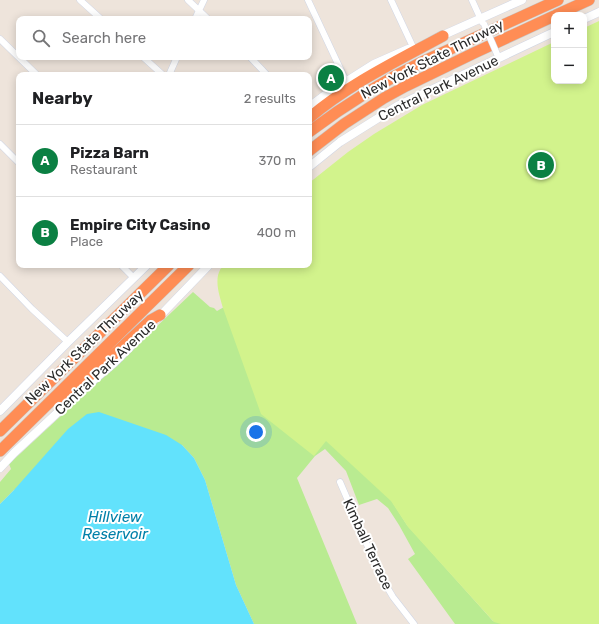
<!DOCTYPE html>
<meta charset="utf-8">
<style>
body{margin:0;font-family:Rubik,sans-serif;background:#f2f2f2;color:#202124}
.controls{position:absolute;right:12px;top:12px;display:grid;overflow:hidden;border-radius:8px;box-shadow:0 2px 10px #0003}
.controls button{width:36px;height:36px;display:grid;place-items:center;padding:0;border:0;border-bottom:1px solid #e0e0e0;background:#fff;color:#202124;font:20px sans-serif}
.you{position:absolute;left:256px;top:432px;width:14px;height:14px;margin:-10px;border:3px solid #fff;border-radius:50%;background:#1a73e8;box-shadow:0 0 0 6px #1a73e833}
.badge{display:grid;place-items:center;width:26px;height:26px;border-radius:50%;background:#0b8043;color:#fff;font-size:13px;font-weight:700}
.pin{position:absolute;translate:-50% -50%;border:2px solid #fff;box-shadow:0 1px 4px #0006}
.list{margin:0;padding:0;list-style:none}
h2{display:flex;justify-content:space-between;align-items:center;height:52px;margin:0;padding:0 16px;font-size:17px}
h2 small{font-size:13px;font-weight:400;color:#757577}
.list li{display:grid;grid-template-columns:26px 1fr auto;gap:12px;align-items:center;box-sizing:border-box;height:72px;padding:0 16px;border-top:1px solid #e0e0e0}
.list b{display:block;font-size:15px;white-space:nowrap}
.list p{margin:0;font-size:13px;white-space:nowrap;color:#757577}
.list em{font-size:13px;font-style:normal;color:#757577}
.icon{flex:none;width:22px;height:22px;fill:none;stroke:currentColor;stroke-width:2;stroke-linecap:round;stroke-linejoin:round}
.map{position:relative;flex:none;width:599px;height:624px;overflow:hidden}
.search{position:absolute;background:#fff;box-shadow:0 2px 10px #0003;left:16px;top:16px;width:296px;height:44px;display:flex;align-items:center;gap:10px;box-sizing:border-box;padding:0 14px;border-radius:8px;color:#757577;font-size:15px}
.panel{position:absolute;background:#fff;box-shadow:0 2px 10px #0003;left:16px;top:72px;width:296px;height:196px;border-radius:8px}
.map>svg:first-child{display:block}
.green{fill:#b9eb91}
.pitch{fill:#d2f38c}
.water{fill:#62e2fc}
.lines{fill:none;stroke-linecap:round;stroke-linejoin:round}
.minor-casing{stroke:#d0d6e5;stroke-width:7}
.secondary-casing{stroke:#d0d6e5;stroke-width:9}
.motorway-casing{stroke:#c8c8c8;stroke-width:12}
.minor{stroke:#fff;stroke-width:6}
.secondary{stroke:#fff;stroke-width:8}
.motorway{stroke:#ff8d55;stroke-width:11}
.minor-bridge-casing{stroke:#d0d6e5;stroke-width:7;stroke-linecap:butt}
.minor-bridge{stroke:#fff;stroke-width:6}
.labels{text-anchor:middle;stroke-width:4;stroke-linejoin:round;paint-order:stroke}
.street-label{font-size:14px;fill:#2b2b2b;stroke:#fff}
.water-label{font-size:15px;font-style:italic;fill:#0080a9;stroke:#fff}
</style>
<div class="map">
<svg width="599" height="624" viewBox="0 0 599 624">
<rect width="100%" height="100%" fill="#eee4db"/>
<!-- green -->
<path class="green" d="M221,270l106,170 64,60 16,25 86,96 11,3h-49l-47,-65 7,-5 -16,-29 -11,-17 -11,-9 -18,6 -13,-34 -21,-22 -10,7 -18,22 60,146h-103l-18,-39 -31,-105 -11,-22 -12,-13 -168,45 -14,14v-22l11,-13 -2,-5 107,-99 77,-73 17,15 4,1 3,3 7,-4 -6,-31z"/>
<!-- pitch -->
<path class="pitch" d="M599,21v603h-98l-7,-2 -86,-95 -17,-26 -65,-60 -12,15 -53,-42 -38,-106c-3,-11 -9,-27 -3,-38 0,-1 4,-4 5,-5h84v-82l39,-31 26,-18 48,-29 132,-63v39h30v-53z"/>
<!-- water -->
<path class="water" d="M99,412l67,23 16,10 12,13 11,22 31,105 18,39h-254v-120l14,-14 54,-61 19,-15z"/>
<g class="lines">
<defs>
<path id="minor" d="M80,0l21,19
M188,0l20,19
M308,0l38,81
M391,0l22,47
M472,0l10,22
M195,19l9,-19
M0,39l37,36
M143,57l20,18
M250,57l17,18
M169,75l8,-18
M0,144l19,19
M121,265l13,13
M0,276l32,33 36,33
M340,482l41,95 12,20 21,27"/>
<path id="secondary" d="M584,19l15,-7
M439,37l83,-37
M309,107l16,-12 49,-31 34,-15
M309,167l31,-25 59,-37 155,-73
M157,319l52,-54
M0,411l68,-69 79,-77
M0,468l14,-15 69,-64 31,-26 31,-31"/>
<path id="motorway" d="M556,15l33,-15
M309,118c40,-34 88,-57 134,-82
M309,132c36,-27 74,-51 115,-71l134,-61
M309,151l35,-27 40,-26 22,-12 68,-33 80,-37
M61,397l7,-3 41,-35 42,-39 9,-5
M0,431l169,-166
M0,451l189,-186"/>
</defs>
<!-- minor casing -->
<use href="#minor" class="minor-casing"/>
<!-- secondary casing -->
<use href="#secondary" class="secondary-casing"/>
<!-- motorway casing -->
<use href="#motorway" class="motorway-casing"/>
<!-- minor -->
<use href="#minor" class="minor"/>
<!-- secondary -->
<use href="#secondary" class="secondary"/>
<!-- motorway -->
<use href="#motorway" class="motorway"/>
<defs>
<path id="minor-bridge" d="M484,24l13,30"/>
</defs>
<!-- minor-bridge casing -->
<use href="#minor-bridge" class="minor-bridge-casing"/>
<!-- minor-bridge -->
<use href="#minor-bridge" class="minor-bridge"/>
</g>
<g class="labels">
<!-- street labels -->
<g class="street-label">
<text transform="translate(432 59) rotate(-27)" y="5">New York State Thruway</text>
<text transform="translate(438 88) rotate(-26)" y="5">Central Park Avenue</text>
<text transform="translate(84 347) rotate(-44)" y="5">New York State Thruway</text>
<text transform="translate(105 367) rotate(-43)" y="5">Central Park Avenue</text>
<text transform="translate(368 544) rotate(65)" y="5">Kimball Terrace</text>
</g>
<!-- water labels -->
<g class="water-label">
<text x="115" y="522">Hillview<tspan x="115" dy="17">Reservoir</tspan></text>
</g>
</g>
</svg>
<div class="controls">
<button>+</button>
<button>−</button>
</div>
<div class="you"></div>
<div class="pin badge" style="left:331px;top:78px">A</div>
<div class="pin badge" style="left:541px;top:165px">B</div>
<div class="search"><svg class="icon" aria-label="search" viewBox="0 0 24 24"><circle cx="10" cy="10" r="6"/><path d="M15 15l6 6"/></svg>Search here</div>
<section class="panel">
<h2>Nearby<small>2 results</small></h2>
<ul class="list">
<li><span class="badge">A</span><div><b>Pizza Barn</b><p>Restaurant</p></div><em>370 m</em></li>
<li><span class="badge">B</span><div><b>Empire City Casino</b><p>Place</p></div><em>400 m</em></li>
</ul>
</section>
</div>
